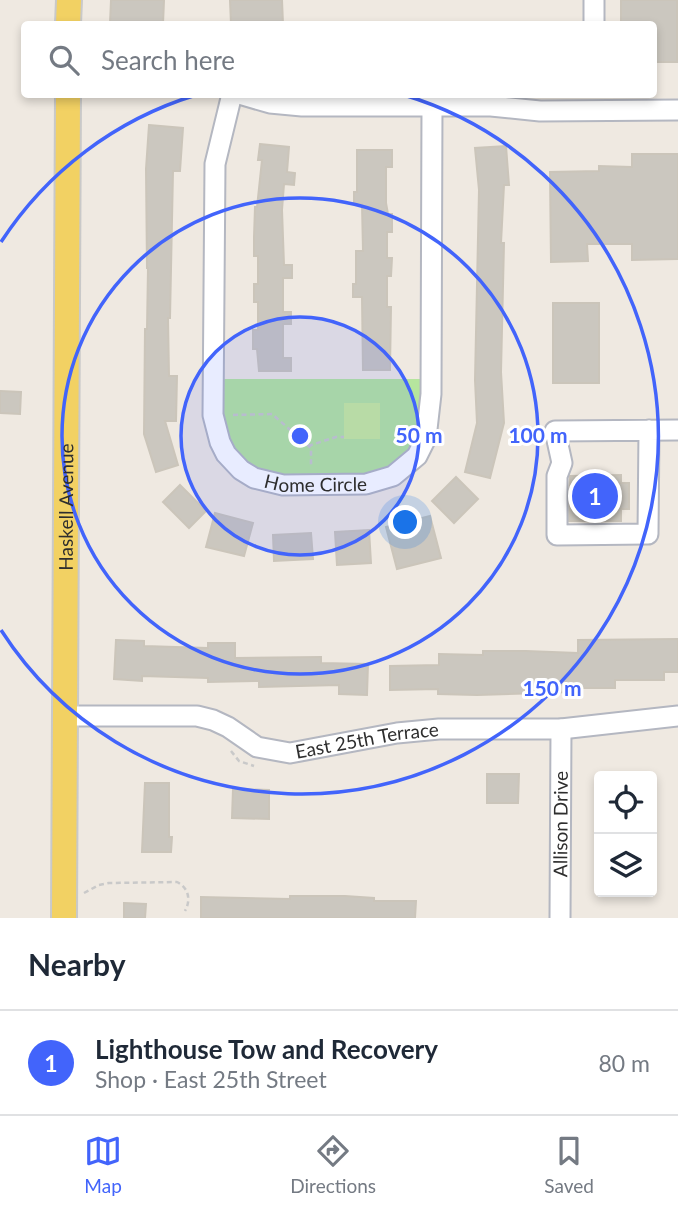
<!DOCTYPE html>
<meta charset="utf-8">
<style>
body{margin:0;font-family:Lato,sans-serif;background:#f6f6f7;color:#1f2937}
.controls{position:absolute;right:21px;bottom:21px;display:grid;overflow:hidden;border-radius:7px;box-shadow:0 4px 10px #0003}
.controls button{width:63px;height:63px;display:grid;place-items:center;padding:0;border:0;border-bottom:2px solid #e0e1e3;background:#fff;color:#1f2937;font:35px sans-serif}
.you{position:absolute;left:406px;top:523px;width:24px;height:24px;margin:-18px;border:5px solid #fff;border-radius:50%;background:#1a73e8;box-shadow:0 0 0 10px #1a73e833}
.badge{display:grid;place-items:center;width:46px;height:46px;border-radius:50%;background:#4264fb;color:#fff;font-size:23px;font-weight:700}
.pin{position:absolute;translate:-50% -50%;border:4px solid #fff;box-shadow:0 2px 7px #0006}
.list{margin:0;padding:0;list-style:none}
h2{display:flex;justify-content:space-between;align-items:center;height:91px;margin:0;padding:0 28px;font-size:30px}
h2 small{font-size:23px;font-weight:400;color:#747a83}
.list li{display:grid;grid-template-columns:46px 1fr auto;gap:21px;align-items:center;box-sizing:border-box;height:105px;padding:0 28px;border-top:2px solid #e0e1e3}
.list b{display:block;font-size:26px;white-space:nowrap}
.list p{margin:0;font-size:23px;white-space:nowrap;color:#747a83}
.list em{font-size:23px;font-style:normal;color:#747a83}
.icon{flex:none;width:38px;height:38px;fill:none;stroke:currentColor;stroke-width:2;stroke-linecap:round;stroke-linejoin:round}
.map{position:relative;flex:none;width:678px;height:918px;overflow:hidden}
.search{position:absolute;background:#fff;box-shadow:0 4px 10px #0003;left:21px;right:21px;top:21px;height:77px;display:flex;align-items:center;gap:18px;box-sizing:border-box;padding:0 24px;border-radius:7px;color:#747a83;font-size:26px}
.sheet{height:196px;background:#fff}
nav{display:flex;justify-content:space-around;align-items:center;box-sizing:border-box;height:98px;border-top:2px solid #e0e1e3;background:#fff;font-size:19px;color:#747a83}
nav a{display:grid;justify-items:center;gap:4px}
nav .on{color:#4264fb}
.map>svg:first-child{display:block}
.green{fill:#b6e59e}
.pitch{fill:#c9ec9a}
.building{fill:#cbc7bf;stroke:#cbc5ba;stroke-width:2}
.lines{fill:none;stroke-linecap:round;stroke-linejoin:round}
.minor-casing{stroke:#b4b7c1;stroke-width:23}
.major-casing{stroke:#c9c9c9;stroke-width:28}
.path{stroke:#c9c9c9;stroke-width:2.5;stroke-dasharray:5 3.5;stroke-linecap:butt}
.minor{stroke:#fff;stroke-width:19}
.major{stroke:#f2d163;stroke-width:24}
.ring{fill:none;stroke:#4264fb;stroke-width:3.5}
.labels{text-anchor:middle;stroke-width:6;stroke-linejoin:round;paint-order:stroke}
.street-label{font-size:19px;fill:#2e2e2e;stroke:#fff}
.centre{fill:#4264fb;stroke:#fff;stroke-width:3.5}
.ring-label{font-size:21px;text-anchor:middle;font-weight:bold;fill:#4264fb;stroke:#fff;stroke-width:6;stroke-linejoin:round;paint-order:stroke}
</style>
<div class="map">
<svg width="678" height="918" viewBox="0 0 678 918">
<rect width="100%" height="100%" fill="#efe9e1"/>
<!-- green -->
<path class="green" d="M223,379h198c0,21 2,49 -10,68 -8,11 -20,20 -34,25 -13,5 -29,3 -42,3 -36,1 -81,7 -102,-29 -13,-20 -10,-45 -10,-67z"/>
<!-- pitch -->
<path class="pitch" d="M344,403h36v36h-36z"/>
<!-- building -->
<path class="building" d="M111,0h53l-1,24h-53z
M230,0h52l1,24h-52z
M621,0h56v62h-23v-38h-33z
M149,125l34,3 -3,43h-7l-3,147h-2l1,58h8l-1,45h-11l13,44 -22,7 -12,-38 1,-105h2l1,-61h-1l-1,-99z
M260,144l29,3 -2,25 8,1 -1,12 -10,-1 -2,26 2,55h8v13h-9v34h8v12h-8v34h8v13h-32l-2,-22h-4v-19h5v-28h-4v-18h4v-28h-4v-19l1,-30h2l5,-47h-4z
M506,146l3,39h-5l-3,58h3l-3,129 3,51 -14,55 -25,-6 12,-49 -2,-43 4,-190 -4,-42z
M357,150h35v17h-6v36l2,11h4v18h-5v26h5l-1,18h-4v31h4l-1,63h-27l-1,-73h-9v-13h3v-33h7l-1,-47h-8v-12h3z
M632,154h46v105l-46,1v-16h-45l1,17 -37,1 -1,-90 49,-1v-5l33,1z
M553,303h46v80h-46z
M0,391l21,1 -1,22 -20,-1z
M621,475v8h8v26h-8v12h-52l1,-45z
M456,477l22,22 -24,24 -22,-22z
M180,485l26,26 -17,17 -26,-26z
M215,513l38,10 -9,33 -38,-9z
M430,516l11,42 -44,11 -11,-42z
M369,530l2,33 -34,2 -2,-33z
M311,533l2,26 -39,2 -1,-26z
M678,639v33h-14v8h-49v8h-42v4l-96,3 -39,-1v-5l-48,1v-24l49,-1v-11l44,1v-4h43l52,2v-13z
M116,640l28,1v5l64,2v-5h27v15l86,-1v6l47,1 -1,31 -28,-1v-9l-80,2v-6l-51,1v-4l-66,-2v5l-28,-2z
M487,774h32l-1,29h-31z
M145,783h24v54h3l-1,15h-29z
M233,789l36,1v29l-37,-1z
M290,896h55l29,2v3h42l-1,17h-214v-21l89,2z
M124,903l22,1 -1,14h-21z"/>
<g class="lines">
<defs>
<g id="minor">
<path d="M594,0v24"/>
<path id="s1" d="M232,94l-17,70 -2,251 7,27 6,12 15,16 13,8 29,7 83,-1 27,-8 24,-20 9,-18 5,-44 1,-288"/>
<path d="M239,94l31,9 32,3h189l49,5 138,-1"/>
<path d="M649,430l-1,104 -91,1v-59l5,-13 -7,-32 123,-1"/>
<path id="s2" d="M65,716h132l16,4 15,7 29,20 33,6 107,-20 42,-4h122l117,-13"/>
<path id="s3" d="M560,918l1,-189"/>
</g>
<g id="major">
<path d="M68,24l1,-24"/>
<path id="s4" d="M64,918l4,-824"/>
</g>
</defs>
<!-- minor casing -->
<use href="#minor" class="minor-casing"/>
<!-- major casing -->
<use href="#major" class="major-casing"/>
<!-- path -->
<path class="path" d="M233,415l39,-1 39,34v18
M308,446l28,-9h8
M231,751l8,10 15,5
M84,893l15,-8 10,-2 68,-1c12,6 14,18 8,29"/>
<!-- minor -->
<use href="#minor" class="minor"/>
<!-- major -->
<use href="#major" class="major"/>
</g>
<!-- distance rings -->
<circle cx="300" cy="436" r="119" fill="#4264fb" fill-opacity=".12"/>
<g class="ring">
<circle cx="300" cy="436" r="119"/>
<circle cx="300" cy="436" r="238"/>
<path d="M1 242A357 357 0 0 1 196 95M404 95A357 357 0 1 1 1 630"/>
</g>
<g class="labels">
<!-- street labels -->
<g class="street-label">
<text dy="7" stroke="none"><textPath href="#s1" startOffset="464">Home Circle</textPath></text>
<text dy="7" stroke="none"><textPath href="#s4" startOffset="411">Haskell Avenue</textPath></text>
<text dy="7" stroke="none"><textPath href="#s2" startOffset="312">East 25th Terrace</textPath></text>
<text dy="7" stroke="none"><textPath href="#s3" startOffset="94">Allison Drive</textPath></text>
</g>
</g>
<circle cx="300" cy="436" r="10" class="centre"/>
<g class="ring-label">
<text x="419" y="443">50 m</text>
<text x="538" y="443">100 m</text>
<text x="552" y="696">150 m</text>
</g>
</svg>
<div class="controls">
<button><svg class="icon" aria-label="locate" viewBox="0 0 24 24"><circle cx="12" cy="12" r="6"/><path d="M12 2v4M12 18v4M2 12h4M18 12h4"/></svg></button>
<button><svg class="icon" aria-label="layers" viewBox="0 0 24 24"><path d="M12 4l9 5-9 5-9-5zM3 14l9 5 9-5"/></svg></button>
</div>
<div class="you"></div>
<div class="pin badge" style="left:595px;top:496px">1</div>
<div class="search"><svg class="icon" aria-label="search" viewBox="0 0 24 24"><circle cx="10" cy="10" r="6"/><path d="M15 15l6 6"/></svg>Search here</div>
</div>
<section class="sheet">
<h2>Nearby<small></small></h2>
<ul class="list">
<li><span class="badge">1</span><div><b>Lighthouse Tow and Recovery</b><p>Shop · East 25th Street</p></div><em>80 m</em></li>
</ul>
</section>
<nav>
<a class="on"><svg class="icon" aria-label="map" viewBox="0 0 24 24"><path d="M3 6l6-2 6 2 6-2v14l-6 2-6-2-6 2zM9 4v14M15 6v14"/></svg>Map</a>
<a><svg class="icon" aria-label="directions" viewBox="0 0 24 24"><path d="M12 3l9 9-9 9-9-9zM9 14v-3h6M13 9l2 2-2 2"/></svg>Directions</a>
<a><svg class="icon" aria-label="saved" viewBox="0 0 24 24"><path d="M7 4h10v16l-5-4-5 4z"/></svg>Saved</a>
</nav>
